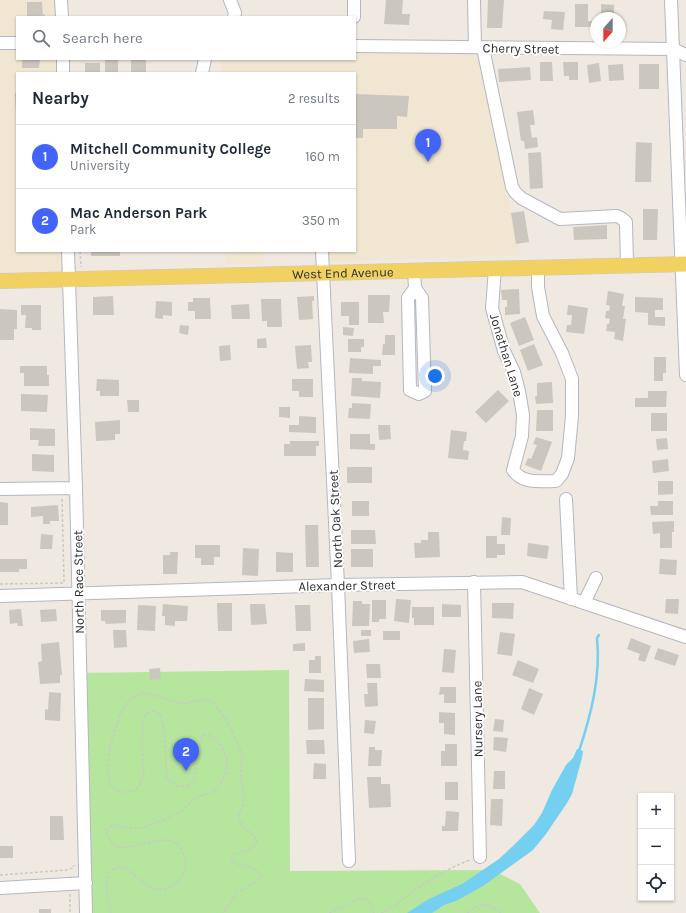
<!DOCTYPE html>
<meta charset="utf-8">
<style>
body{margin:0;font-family:Karla,sans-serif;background:#f6f6f7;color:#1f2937}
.controls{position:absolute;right:12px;bottom:12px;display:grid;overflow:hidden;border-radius:0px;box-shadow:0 1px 3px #0004}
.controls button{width:36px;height:36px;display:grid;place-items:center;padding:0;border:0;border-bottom:1px solid #e0e1e3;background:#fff;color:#1f2937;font:20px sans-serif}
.compass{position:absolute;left:590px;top:12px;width:36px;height:36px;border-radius:50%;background:#fff;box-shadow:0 1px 3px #0004;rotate:201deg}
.you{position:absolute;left:435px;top:376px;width:14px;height:14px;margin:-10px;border:3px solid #fff;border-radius:50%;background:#1a73e8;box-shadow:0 0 0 6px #1a73e833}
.badge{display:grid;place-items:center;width:26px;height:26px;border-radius:50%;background:#4264fb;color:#fff;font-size:13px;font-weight:700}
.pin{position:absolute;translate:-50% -33px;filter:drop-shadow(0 1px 2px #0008)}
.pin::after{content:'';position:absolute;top:21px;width:14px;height:12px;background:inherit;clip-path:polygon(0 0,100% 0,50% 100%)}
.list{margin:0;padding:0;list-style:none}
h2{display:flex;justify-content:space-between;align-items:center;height:52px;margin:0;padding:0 16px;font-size:17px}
h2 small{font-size:13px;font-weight:400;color:#747a83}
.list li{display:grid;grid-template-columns:26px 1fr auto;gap:12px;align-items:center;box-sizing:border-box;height:64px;padding:0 16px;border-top:1px solid #e0e1e3}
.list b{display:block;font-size:15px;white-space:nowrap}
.list p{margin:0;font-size:13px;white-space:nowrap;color:#747a83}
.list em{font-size:13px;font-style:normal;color:#747a83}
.icon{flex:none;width:22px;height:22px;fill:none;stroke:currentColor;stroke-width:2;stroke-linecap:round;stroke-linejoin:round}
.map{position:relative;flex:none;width:686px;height:913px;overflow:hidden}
.search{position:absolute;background:#fff;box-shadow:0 1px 3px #0004;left:16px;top:16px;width:340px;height:44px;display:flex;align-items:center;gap:10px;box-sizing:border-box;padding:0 14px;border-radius:0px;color:#747a83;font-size:15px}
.panel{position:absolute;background:#fff;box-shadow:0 1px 3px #0004;left:16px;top:72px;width:340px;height:180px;border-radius:0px}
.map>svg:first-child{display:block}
.education{fill:#f0e6d1}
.green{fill:#b6e59e}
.water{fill:#75cff0}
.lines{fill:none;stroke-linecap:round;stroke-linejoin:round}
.stream{stroke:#75cff0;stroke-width:2.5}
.building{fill:#cbc7bf}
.minor-casing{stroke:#b4b7c1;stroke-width:14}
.major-casing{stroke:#c9c9c9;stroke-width:16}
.path{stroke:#c9c9c9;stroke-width:1.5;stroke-dasharray:3 2;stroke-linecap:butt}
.minor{stroke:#fff;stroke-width:12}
.major{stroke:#f2d163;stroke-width:15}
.labels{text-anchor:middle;stroke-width:4;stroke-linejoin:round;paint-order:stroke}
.street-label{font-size:13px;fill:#2e2e2e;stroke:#fff}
</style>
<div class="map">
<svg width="686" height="913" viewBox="0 0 686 913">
<rect width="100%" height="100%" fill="#efe9e1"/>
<!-- education -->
<path class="education" d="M0,0h58l1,17h-42v42h42l1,14h-43v178h47v20l-64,1z
M355,49l122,1 43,205 -199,7v-11h34v-178h-134v-14h134z
M225,251h38l1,13h-38z"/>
<!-- green -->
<path class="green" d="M289,670l1,201 202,-1 28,14 20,29h-455l-5,-240z"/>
<!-- water -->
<path class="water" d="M577,749l6,2 -1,7 -10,36 -5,9 -21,31 -13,16 -50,36 -27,15 -12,4 -12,8h-25l22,-14 33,-15 37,-25 15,-14 20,-20 8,-12 10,-23 14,-25 7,-7z"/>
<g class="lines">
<!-- stream -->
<path class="stream" d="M579,751c12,-36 22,-75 18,-113l2,-3"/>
</g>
<!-- building -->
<path class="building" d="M386,0h17l-1,14h8l-1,11 -25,-1z
M488,0h16l-2,28h-15z
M27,2h15l1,15h-16z
M575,4h13v17h4v6h-17z
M601,4l13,1v13h-13z
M544,11l21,1 -2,18 -12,-1 1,-9 -9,-1z
M22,59h18l-1,9h-17z
M105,60h13v13h-13z
M131,60h15v13h-15z
M540,62h12l1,19h-13z
M563,62h15v18h-9v-4h-5z
M85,63h15v10h-15z
M599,63l2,18 -12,2 -2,-18z
M623,64l1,16 -15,1 -1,-16z
M639,64h20v25h-20z
M530,67l1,13 -32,2 -1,-13z
M15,93h2v24h-1z
M355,94l54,2 -2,21 -10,-1v13h-34v9h-8z
M533,110l2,15h-5l2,13 5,-1 1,10 -13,2 -1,-8h-3l-4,-29z
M636,142l16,1 -1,39h-16z
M541,152l2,36 -13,1 -2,-36z
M643,209h15l-1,31h-14z
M524,211l5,31 -13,2 -5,-31z
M607,225v14l-33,1 -1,-13z
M91,251h29v5h-29z
M519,289l1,25 -15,1v-8h2v-7h-5l-1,-10z
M608,291l16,3 -2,12h3l-2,13h3l-3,22 -9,-2 1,-7 -9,-1 1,-7h2l1,-5 -5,-1 1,-7h3l1,-5 -4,-1z
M368,295h22l-1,17h-6l1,11h-16z
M113,296l1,19h-21v-18z
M314,296v5h-2l1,18 -14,1 -2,-23z
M635,297l28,1v12h-8v7h10v9l-17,-1v-12l-13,-1z
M193,298h17l1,21h-16v-8h-7v-9h5z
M261,299h20l1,28h-15v-6h-5z
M156,301l16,1v14l-9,-1v4l-8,-1z
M341,302h18v23h-10v-9h-8z
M249,304l1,15h-18l-1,-14z
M21,305h20v25h-9v-2h-7l1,-13h-5z
M568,305l20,3 -4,26 -18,-2 1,-7h4l1,-10h-5z
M0,309l17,1v19h-3v11h-14z
M525,317l9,23 -15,6 -9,-23z
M180,325l9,1 -1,9 -9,-2z
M343,327l11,1 -1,8 -10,-1z
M385,335h10v20h-13l1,-11h2z
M266,338l1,10h-10v-9z
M348,339h16v8h-3v5h-13z
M534,344l9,21 -15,6 -8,-21z
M230,345l1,15 -11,1 -1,-15z
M311,345l1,17h-4l1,6 -12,1 -2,-23z
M654,357h12v16h-3v8h-9z
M350,358l31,2v6h-8v8l-24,-1z
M20,366h27v9h2v11h-25v-13h-4z
M352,378h10v3l19,1 -1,16 -29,-2z
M97,379l22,1v16h-19v-5h-4z
M292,379h21v18h-14v-6h-7z
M552,382l1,21 -17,1 -1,-8h2v-13z
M498,390l11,11 -23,22 -11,-11z
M648,391h19l-1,16h-31v-9h13z
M21,394l27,1 -1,17 -26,-1z
M127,400h12v12h-11z
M352,403l19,1 -1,15 -22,-1 1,-10h3z
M279,407h11v11l-11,-1z
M537,410h16v21h-17z
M651,413h16v18h-16z
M299,416l17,1v16l-27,-1v-7h10z
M120,420v14h-5v6l-19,1 -1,-19z
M378,425h12l1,14 -12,1z
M30,428l25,1v17h-17l1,-6h-9z
M451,430l16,2 -1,9h-2l-1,9 6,1 -1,9 -20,-2z
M350,434h20v10h5v6l-25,-1z
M536,437l16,5 -11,29 -16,-6 3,-7 3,1 6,-14 -4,-1z
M667,438l1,11 -11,1 -1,-11z
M290,441h29v5h-3v10h-32v-12h6z
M32,454l22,1v17l-22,-1z
M668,459l1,12 -16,2 -1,-12z
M347,467h25v16h-25z
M658,481h15v13l-15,1z
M352,501h17v15h-17z
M658,501h15v14h-22l-1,-9h8z
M0,502l8,1v22h-8z
M58,505l1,16h-9v3h-7v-8l-12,1v-10z
M502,517l9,1 -1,17h-9z
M674,521v11h-2v16h-12v-15l-7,1 -1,-12z
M305,525h13l1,42h-13z
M351,530h24l1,14h-25z
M428,532h11l1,25 -25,1 -1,-15h7v-3h7z
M41,534l12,1 -1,14h-12z
M486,536h11v8h8v11h-8v3h-11z
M528,543l21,3 -2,13 -20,-3z
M195,545h25v12h-6v8h-13v-7h-6z
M243,548l16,1 -1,27 -16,-1z
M351,549h22v18h-22z
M170,552h8l-1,22h-14v-19h7z
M276,552l17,1v19h-17z
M0,559h27v10h-8v3h-19z
M660,559l17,1 -1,15 -17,-1z
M396,599l15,1 -2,23 -15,-2z
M666,599h13l-1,15 -13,-1z
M372,600h14v19h-7v3h-7z
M353,601h9v3h8l-1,22h-17z
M217,603h15v28h-14z
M492,603h22l-1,16 -21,-1z
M163,604l25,2 -1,15h-12v5l-10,-1v-9h-3z
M250,604h15l2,20 -16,1z
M442,604l19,1v12h-19z
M138,605l18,1 -1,25 -18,-1z
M295,605h15l1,26h-15z
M412,607h22v18h-20v-7h-2z
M21,609l2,17h-5l-1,-3 -7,1 -1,-14z
M56,609l1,12 -16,1 -1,-12z
M101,610h25v13l-20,1 -1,-3h-4z
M113,630h13l1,17 -13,1z
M361,630h10v6h-10z
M383,631h17v9h-17z
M500,632l15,2 -3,22 -15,-2z
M631,638l20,8 -6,16 -7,-2 2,-6 -13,-5z
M369,639l1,13 -16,1 -1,-12z
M59,642l3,33h-2v8l-20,1 -2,-22 4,-1 -1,-17z
M305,643v8h-12v-7z
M658,648l21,7 -4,11 -21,-7z
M444,649l12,1 -2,23 -12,-1z
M315,656h6v17h-12v-13h6z
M518,660l21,9 -6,14 -21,-8z
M366,664h14l1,14h-14z
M160,668l1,11 -11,1 -1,-11z
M305,679l19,1v12l-20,-1z
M367,683h10l1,23 -13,1 -1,-13h4z
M440,687h16v16h-12v-9l-5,1z
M529,688l14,6 -9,21 -13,-6z
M49,692l12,1 -1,28 -15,-1v-11l3,1z
M308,698h16v31l-16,1z
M439,712l16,1v22l-11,-1v-11h-5z
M495,719l9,1 -1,12 -10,-1z
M365,720l11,1 -2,13 -10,-1z
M494,737l14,1 -2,14 -13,-2z
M306,740h18l1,14h-18z
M445,744h12v22h-16v-15h4z
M369,747h6v3h7l-1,16h-13z
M314,763l12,1v15h-13z
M494,771h11v18h-12z
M367,777h14v7h9l1,23 -22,1z
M445,782h13v18h-13z
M491,799h12l-1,27 -12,-1z
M446,811l13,1 -1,19h-16v-5h3z
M50,816h13l1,24h-14z
M0,846h13v12h-13z
M39,909h12v4h-12z"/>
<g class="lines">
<defs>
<path id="minor" d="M61,0l1,17
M230,0l5,13 -1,4
M354,0v17
M474,0l1,47
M671,0l15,375
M0,43h17
M355,46l318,3 13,6
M483,48l29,139 3,5 6,6 39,21 57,-3 4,2 5,4 1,43
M63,59v14
M202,73l3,-14
M68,251l8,237 10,425
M322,251l16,334 11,276
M495,269l-3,39 12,43 10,21 5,19 4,24 -1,21 -9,34c9,14 27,11 43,11l6,-7 6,-16 4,-42v-37l-10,-26 -19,-37 -5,-29v-19
M414,271l1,17 -7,10 2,92 9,4 6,-3 -3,-93 -7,-10
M0,489l76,-1
M566,499l5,100
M474,582l6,275
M0,596l338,-11 184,-3 164,55
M584,603l12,-25
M0,888l86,-5"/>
<g id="major">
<path id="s1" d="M0,281l686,-17"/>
</g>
</defs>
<!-- minor casing -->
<use href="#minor" class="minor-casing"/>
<!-- major casing -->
<use href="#major" class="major-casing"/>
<!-- path -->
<path class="path" d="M44,17v-3
M80,251l1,16
M0,584l64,-1 -2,-85
M0,875l67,-5 6,-2 1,-3
M70,894v19
M111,913c-3,-16 -7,-27 -1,-42l6,-3 10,-1c13,11 28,31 46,19 3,-2 7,-5 9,-8 3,-7 6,-14 3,-21 -1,-4 -2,-8 -5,-11 -18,-21 -67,24 -73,-16l7,-5c8,2 18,4 27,3 9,-1 36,-13 44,-19 4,-4 7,-8 11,-11 5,-3 12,-3 18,-6 4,-2 7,-7 9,-11 10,-18 4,-37 -14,-46h-4l-5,7 -5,38c-8,10 -20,8 -27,-3l-3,-48 -3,-13 -4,-4 -5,-1 -5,2 -3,4 -2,26 2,30 -5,13 -5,5 -7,1h-6l-7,-4 -5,-6 -1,-17 2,-18 9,-30 11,-18 14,-7 38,12 26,-5 6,5 13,16 15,34 -1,23 3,24 -6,17 4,7 15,14 -1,6 -7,5 -16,4 -2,3 1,5c9,5 22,3 29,13l-4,6 -20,12 -14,20
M329,913l12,-5 19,-10 9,2 5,13
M381,913c13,-6 23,-15 34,-23 17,-12 36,-23 55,-30
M467,913c13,-11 21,-11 34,0"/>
<!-- minor -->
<use href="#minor" class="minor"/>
<!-- major -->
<use href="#major" class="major"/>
</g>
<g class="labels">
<!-- street labels -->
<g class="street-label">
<text transform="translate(521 48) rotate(1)" y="5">Cherry Street</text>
<text dy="5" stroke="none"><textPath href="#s1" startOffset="343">West End Avenue</textPath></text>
<text transform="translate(507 355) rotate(73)" y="5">Jonathan Lane</text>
<text transform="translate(335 519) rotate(-93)" y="5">North Oak Street</text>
<text transform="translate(78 582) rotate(-91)" y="5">North Race Street</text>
<text transform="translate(347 585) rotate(-1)" y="5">Alexander Street</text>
<text transform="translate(477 719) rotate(-91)" y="5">Nursery Lane</text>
</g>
</g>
</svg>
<div class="controls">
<button>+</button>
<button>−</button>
<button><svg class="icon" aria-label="locate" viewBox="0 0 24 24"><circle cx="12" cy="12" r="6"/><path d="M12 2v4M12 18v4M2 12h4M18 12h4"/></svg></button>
</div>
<svg class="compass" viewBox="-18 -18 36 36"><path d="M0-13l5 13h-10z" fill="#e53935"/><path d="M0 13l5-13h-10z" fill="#747a83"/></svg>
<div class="you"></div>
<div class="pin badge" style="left:428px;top:162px">1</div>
<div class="pin badge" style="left:186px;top:771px">2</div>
<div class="search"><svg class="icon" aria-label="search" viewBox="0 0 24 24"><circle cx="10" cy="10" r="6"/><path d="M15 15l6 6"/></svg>Search here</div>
<section class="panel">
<h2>Nearby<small>2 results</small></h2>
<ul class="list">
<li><span class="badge">1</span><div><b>Mitchell Community College</b><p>University</p></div><em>160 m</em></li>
<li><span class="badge">2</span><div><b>Mac Anderson Park</b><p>Park</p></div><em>350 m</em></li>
</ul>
</section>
</div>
